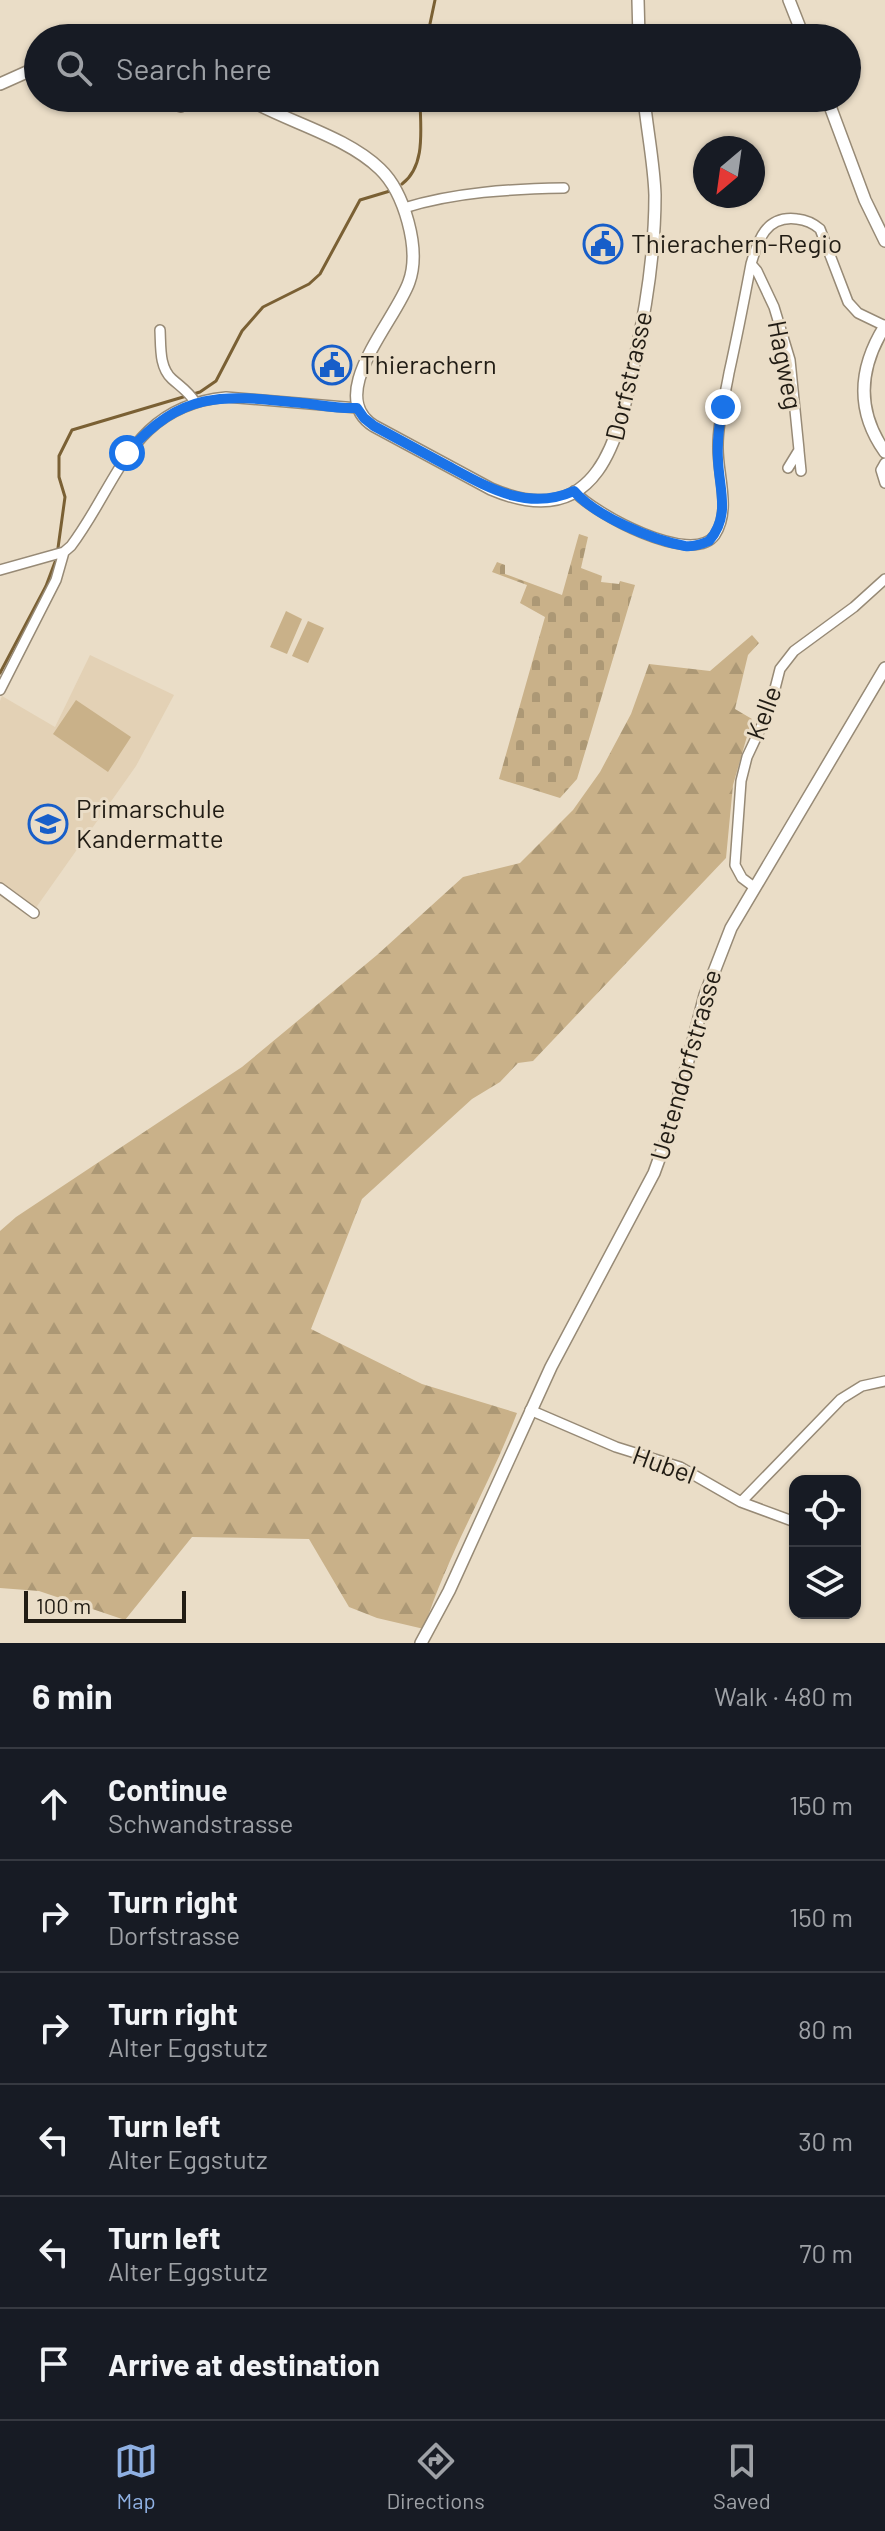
<!DOCTYPE html>
<meta charset="utf-8">
<style>
body{margin:0;font-family:Barlow,sans-serif;background:#242831;color:#f1f3f6}
.controls{position:absolute;right:24px;bottom:24px;display:grid;overflow:hidden;border-radius:16px;box-shadow:0 2px 6px #0004}
.controls button{width:72px;height:72px;display:grid;place-items:center;padding:0;border:0;border-bottom:2px solid #363941;background:#171b24;color:#f1f3f6;font:40px sans-serif}
.compass{position:absolute;left:693px;top:136px;width:72px;height:72px;border-radius:50%;background:#171b24;box-shadow:0 2px 6px #0004;rotate:209deg}
.scale{position:absolute;left:24px;bottom:20px;width:162px;box-sizing:border-box;padding-left:8px;border:4px solid #211c14;border-top:0;font-size:22px;line-height:28px;white-space:nowrap;color:#211c14;-webkit-text-stroke:6px #eaddc7;paint-order:stroke}
.stop{position:absolute;width:24px;height:24px;margin:-18px;border:6px solid #1a73e8;border-radius:50%;background:#fff}
.stop.end{background:#1a73e8;border-color:#fff;box-shadow:0 2px 8px #0008}
.list{margin:0;padding:0;list-style:none}
h2{display:flex;justify-content:space-between;align-items:center;height:104px;margin:0;padding:0 32px;font-size:34px}
h2 small{font-size:26px;font-weight:400;color:#9ea1a6}
.list li{display:grid;grid-template-columns:52px 1fr auto;gap:24px;align-items:center;box-sizing:border-box;height:112px;padding:0 32px;border-top:2px solid #363941}
.list b{display:block;font-size:30px;white-space:nowrap}
.list p{margin:0;font-size:26px;white-space:nowrap;color:#9ea1a6}
.list em{font-size:26px;font-style:normal;color:#9ea1a6}
.icon{flex:none;width:44px;height:44px;fill:none;stroke:currentColor;stroke-width:2;stroke-linecap:round;stroke-linejoin:round}
.map{position:relative;flex:none;width:885px;height:1643px;overflow:hidden}
.search{position:absolute;background:#171b24;box-shadow:0 2px 6px #0004;left:24px;right:24px;top:24px;height:88px;display:flex;align-items:center;gap:20px;box-sizing:border-box;padding:0 28px;border-radius:44px;color:#9ea1a6;font-size:30px}
.sheet{height:776px;background:#171b24}
nav{display:flex;justify-content:space-around;align-items:center;box-sizing:border-box;height:112px;border-top:2px solid #363941;background:#171b24;font-size:22px;color:#9ea1a6}
nav a{display:grid;justify-items:center;gap:4px}
nav .on{color:#8fb0e2}
.map>svg:first-child{display:block}
.built{fill:#e3d1b5}
.forest{fill:url(#forest-firs)}
.cemetery{fill:url(#cemetery-stones)}
.park{fill:#c9b189}
.lines{fill:none;stroke-linecap:round;stroke-linejoin:round}
.stream{stroke:#7a6034;stroke-width:3}
.minor-casing{stroke:#978a76;stroke-width:12}
.tertiary-casing{stroke:#978a76;stroke-width:14}
.minor{stroke:#fff;stroke-width:9}
.tertiary{stroke:#fff;stroke-width:11}
.route{stroke:#1a73e8;stroke-width:10}
.labels{text-anchor:middle;stroke-width:6;stroke-linejoin:round;paint-order:stroke}
.poi-label{font-size:26px;fill:#211c14;stroke:#eaddc7;text-anchor:start}
.street-label{font-size:26px;fill:#211c14;stroke:#eaddc7}
</style>
<div class="map">
<svg width="885" height="1643" viewBox="0 0 885 1643">
<defs>
<pattern id="forest-firs" width="22" height="20" patternUnits="userSpaceOnUse" patternTransform="scale(2)"><rect width="22" height="20" fill="#c9b189"/><path d="M5 1l3.5 6h-7zM16 11l3.5 6h-7z" fill="#ac9875"/></pattern>
<pattern id="cemetery-stones" width="16" height="16" patternUnits="userSpaceOnUse" patternTransform="scale(2)"><rect width="16" height="16" fill="#c9b189"/><path d="M2 7V4a2 2 0 0 1 4 0v3zM10 15v-3a2 2 0 0 1 4 0v3z" fill="#ac9875"/></pattern>
</defs>
<rect width="100%" height="100%" fill="#eaddc7"/>
<!-- built -->
<path class="built" d="M90,655l84,40 -38,71 -101,143 -35,-27v-181l2,-5 53,31z"/>
<!-- forest -->
<path class="forest" d="M752,635l7,8 -11,12 -13,54 17,10 -19,66 -7,73 -193,203 -15,2 -18,19 -28,17 -110,100 -51,130 111,55 95,29c-28,74 -70,141 -93,216l-47,-11 -28,-11 -40,-68 -117,-2 -67,83 -86,-29 -39,-3v-357l16,-14 226,-150 135,-112 86,-78 57,-14 53,-53 27,-38 31,-58 18,-50 61,7z"/>
<!-- cemetery -->
<path class="cemetery" d="M579,534l9,3 -7,31 21,8 -1,6 18,2 1,-3 15,4 -58,194 -17,19 -61,-19 46,-162 -25,-14 7,-18 -35,-13 5,-10 8,3v9l57,21z"/>
<!-- park -->
<path class="park" d="M286,611l16,8 -15,35 -17,-7z
M308,621l16,7 -16,35 -16,-7z
M76,700l55,37 -23,35 -55,-38z"/>
<g class="lines">
<!-- stream -->
<path class="stream" d="M427,38l8,-38
M402,184c25,-19 18,-58 18,-86
M58,548l7,-51 -6,-20v-21l13,-26 128,-38 16,-11 26,-50 21,-24 46,-23 11,-10 40,-74 30,-9
M0,673l46,-87 9,-24"/>
<defs>
<path id="minor" d="M149,98l32,9
M61,104l17,-6
M404,208c51,-16 107,-19 160,-20
M751,264l6,7 17,36 16,53 9,90 -11,18
M160,330c1,17 -1,37 12,49 9,8 17,13 23,23
M799,451l2,20
M885,463l-4,7 4,13
M574,491c19,22 118,76 141,44 17,-26 2,-61 3,-90 0,-24 7,-49 11,-72 8,-36 15,-72 22,-109 7,-24 15,-49 46,-45 10,1 16,4 23,10l28,73 10,11 27,13
M0,570l64,-18 7,-6c48,-64 60,-140 155,-149l131,11
M0,690l56,-110 8,-28
M754,887l-12,-9 -7,-13 6,-84 6,-24 23,-49 10,-39 14,-18 60,-44 31,-28
M0,888l34,25
M530,1410l86,37 64,20 61,35 54,20
M741,1502l100,-103 21,-13 23,-5"/>
<path id="tertiary" d="M638,0l1,38
M789,0l15,38
M0,84l38,-17
M246,98c41,24 100,38 134,71 24,23 41,80 29,113 -13,38 -85,113 -35,144l117,63c108,46 128,-51 144,-131 12,-54 20,-108 20,-163 -1,-32 -8,-65 -11,-97
M827,98l38,102 20,41
M885,326c-27,43 -29,85 0,126
M421,1643l28,-52 102,-224 103,-194 17,-47 34,-131 26,-67 154,-260"/>
</defs>
<!-- minor casing -->
<use href="#minor" class="minor-casing"/>
<!-- tertiary casing -->
<use href="#tertiary" class="tertiary-casing"/>
<!-- minor -->
<use href="#minor" class="minor"/>
<!-- tertiary -->
<use href="#tertiary" class="tertiary"/>
</g>
<g class="lines">
<!-- route -->
<path class="route" d="M127,453c56,-64 97,-58 175,-50 18,2 37,6 55,5l7,10 10,8c24,13 48,26 72,39 41,22 81,47 128,26 21,25 78,49 111,55 9,1 17,-2 24,-5 22,-25 10,-52 9,-81 -1,-18 1,-36 5,-53"/>
</g>
<!-- icons -->
<defs>
<symbol id="civic-ring" viewBox="-11 -11 22 22"><circle r="9.5" fill="#eaddc7" stroke="#175ec9" stroke-width="1.5"/><path d="M-.6-6.5H3V-4.5H.6V-3L4-1V1h2V6H-6V1h2V-1L-.6-3ZM-1.2 2.5V6h2.4V2.5Z" fill="#175ec9"/></symbol>
<symbol id="school-ring" viewBox="-11 -11 22 22"><circle r="9.5" fill="#eaddc7" stroke="#175ec9" stroke-width="1.5"/><path d="M0-5L7-2L0 1L-7-2ZM-4 1L0 2.5L4 1V4Q0 6-4 4Z" fill="#175ec9"/></symbol>
</defs>
<g fill-rule="evenodd">
<use href="#civic-ring" x="581" y="222" width="44" height="44"/>
<use href="#civic-ring" x="310" y="343" width="44" height="44"/>
<use href="#school-ring" x="26" y="802" width="44" height="44"/>
</g>
<g class="labels">
<!-- poi labels -->
<g class="poi-label">
<text x="631" y="253">Thierachern-Regio</text>
<text x="360" y="374">Thierachern</text>
<text x="76" y="818">Primarschule<tspan x="76" dy="30">Kandermatte</tspan></text>
</g>
<!-- street labels -->
<g class="street-label">
<text transform="translate(785 365) rotate(79)" y="9">Hagweg</text>
<text transform="translate(629 376) rotate(-77)" y="9">Dorfstrasse</text>
<text transform="translate(764 713) rotate(-70)" y="9">Kelle</text>
<text transform="translate(686 1065) rotate(-74)" y="9">Uetendorfstrasse</text>
<text transform="translate(664 1465) rotate(20)" y="9">Hubel</text>
</g>
</g>
</svg>
<div class="controls">
<button><svg class="icon" aria-label="locate" viewBox="0 0 24 24"><circle cx="12" cy="12" r="6"/><path d="M12 2v4M12 18v4M2 12h4M18 12h4"/></svg></button>
<button><svg class="icon" aria-label="layers" viewBox="0 0 24 24"><path d="M12 4l9 5-9 5-9-5zM3 14l9 5 9-5"/></svg></button>
</div>
<svg class="compass" viewBox="-18 -18 36 36"><path d="M0-13l5 13h-10z" fill="#e53935"/><path d="M0 13l5-13h-10z" fill="#9ea1a6"/></svg>
<div class="scale">100 m</div>
<div class="stop" style="left:127px;top:453px"></div>
<div class="stop end" style="left:723px;top:407px"></div>
<div class="search"><svg class="icon" aria-label="search" viewBox="0 0 24 24"><circle cx="10" cy="10" r="6"/><path d="M15 15l6 6"/></svg>Search here</div>
</div>
<section class="sheet">
<h2>6 min<small>Walk · 480 m</small></h2>
<ul class="list">
<li><svg class="icon" aria-label="ahead" viewBox="0 0 24 24"><path d="M12 20V5M6 11l6-6 6 6"/></svg><div><b>Continue</b><p>Schwandstrasse</p></div><em>150 m</em></li>
<li><svg class="icon" aria-label="right" viewBox="0 0 24 24"><path d="M7 20v-9h11M14 6l5 5-5 5"/></svg><div><b>Turn right</b><p>Dorfstrasse</p></div><em>150 m</em></li>
<li><svg class="icon" aria-label="right" viewBox="0 0 24 24"><path d="M7 20v-9h11M14 6l5 5-5 5"/></svg><div><b>Turn right</b><p>Alter Eggstutz</p></div><em>80 m</em></li>
<li><svg class="icon" aria-label="left" viewBox="0 0 24 24"><path d="M17 20v-9H6M10 6l-5 5 5 5"/></svg><div><b>Turn left</b><p>Alter Eggstutz</p></div><em>30 m</em></li>
<li><svg class="icon" aria-label="left" viewBox="0 0 24 24"><path d="M17 20v-9H6M10 6l-5 5 5 5"/></svg><div><b>Turn left</b><p>Alter Eggstutz</p></div><em>70 m</em></li>
<li><svg class="icon" aria-label="arrive" viewBox="0 0 24 24"><path d="M6 21V4h12l-3 4 3 4H6"/></svg><div><b>Arrive at destination</b></div></li>
</ul>
</section>
<nav>
<a class="on"><svg class="icon" aria-label="map" viewBox="0 0 24 24"><path d="M3 6l6-2 6 2 6-2v14l-6 2-6-2-6 2zM9 4v14M15 6v14"/></svg>Map</a>
<a><svg class="icon" aria-label="directions" viewBox="0 0 24 24"><path d="M12 3l9 9-9 9-9-9zM9 14v-3h6M13 9l2 2-2 2"/></svg>Directions</a>
<a><svg class="icon" aria-label="saved" viewBox="0 0 24 24"><path d="M7 4h10v16l-5-4-5 4z"/></svg>Saved</a>
</nav>
